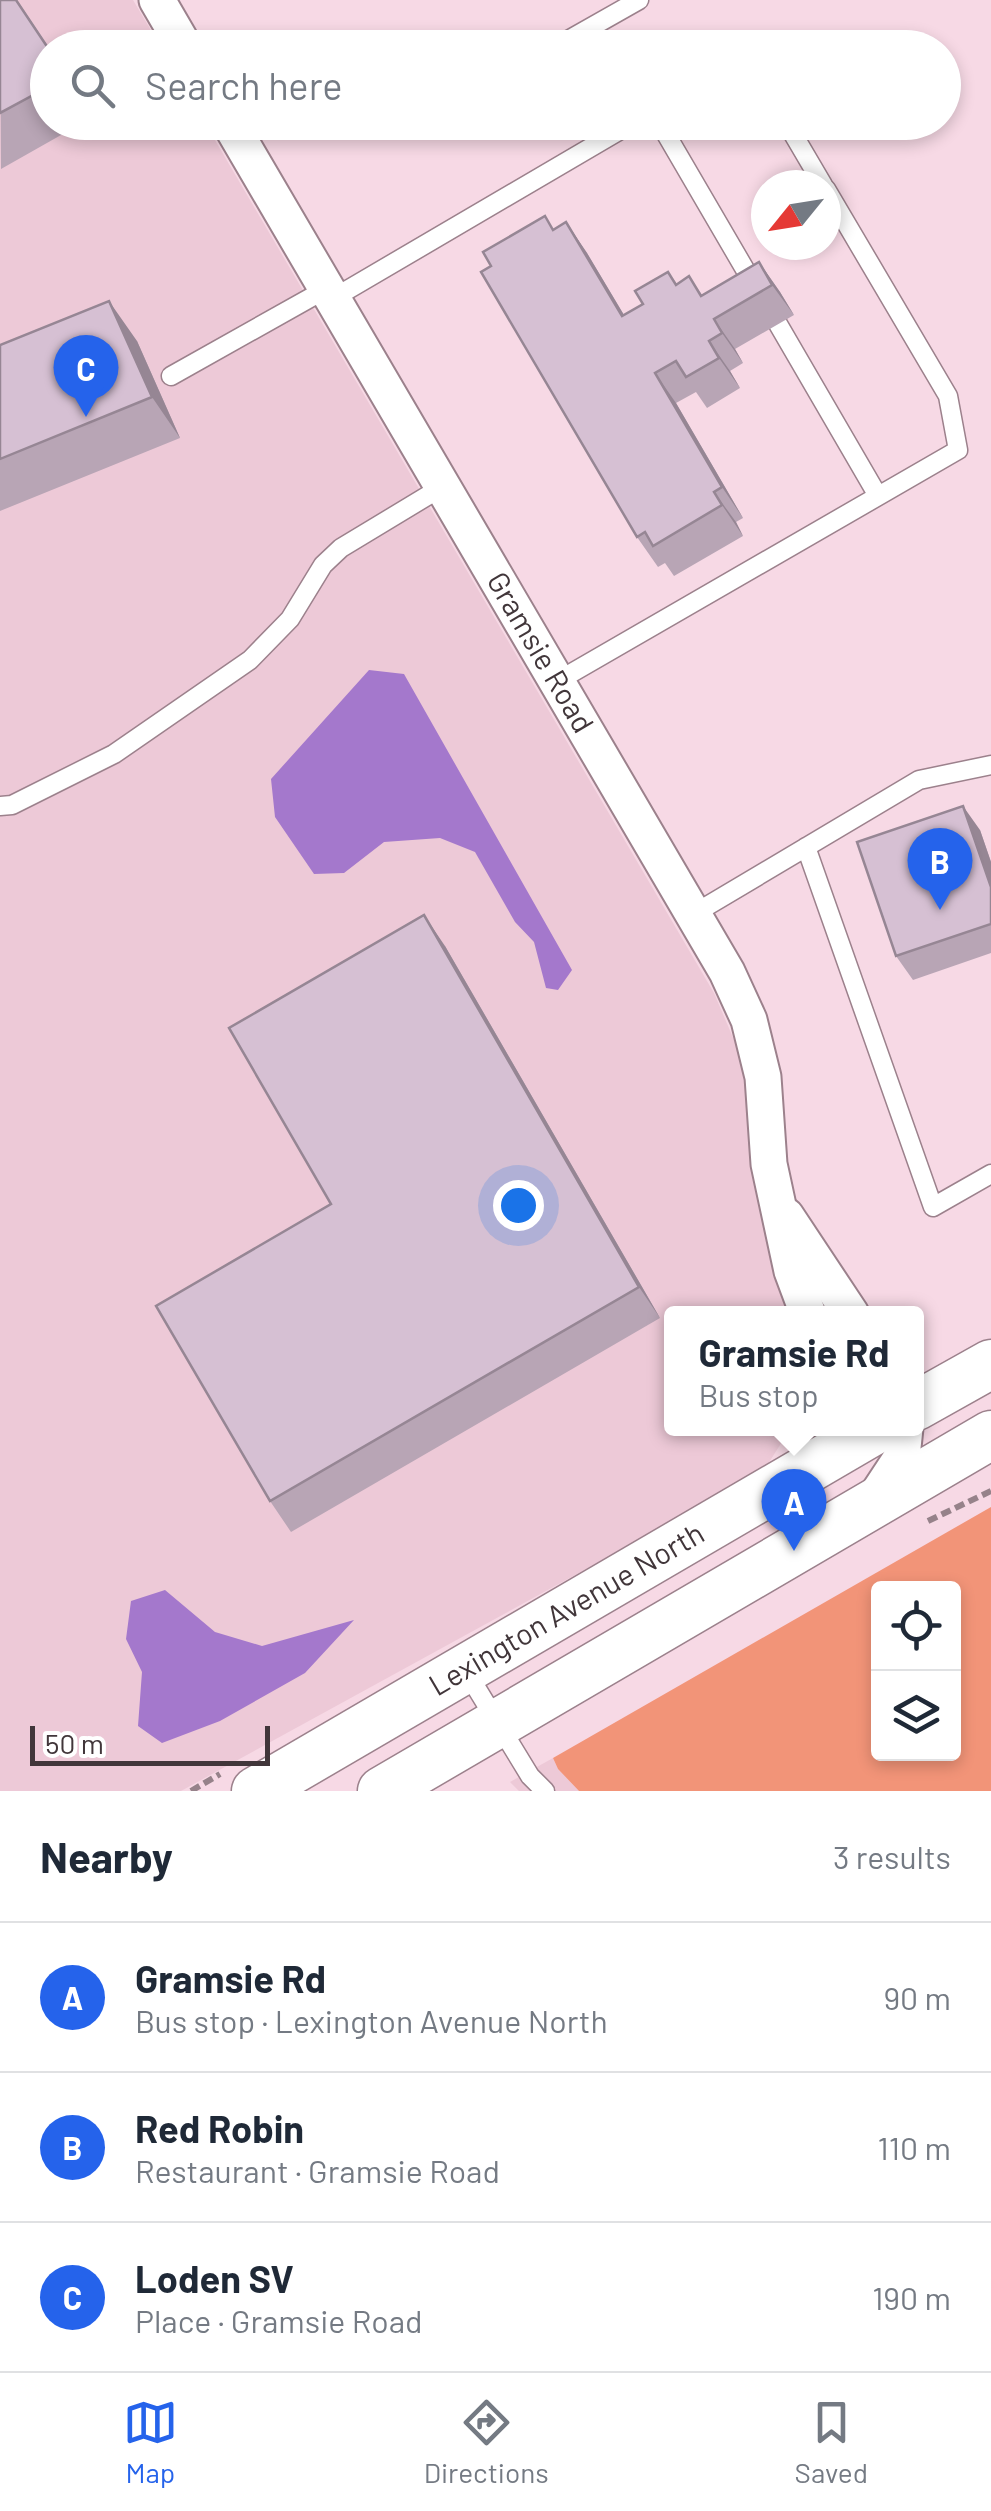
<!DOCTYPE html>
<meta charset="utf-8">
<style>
body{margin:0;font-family:Barlow,sans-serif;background:#f6f6f7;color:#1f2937}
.controls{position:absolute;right:30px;bottom:30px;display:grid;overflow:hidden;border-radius:10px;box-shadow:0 5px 15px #0003}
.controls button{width:90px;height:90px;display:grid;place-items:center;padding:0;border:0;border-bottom:2px solid #e0e1e3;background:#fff;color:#1f2937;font:50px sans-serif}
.compass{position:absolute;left:751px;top:170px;width:90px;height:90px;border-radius:50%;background:#fff;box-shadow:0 5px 15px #0003;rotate:240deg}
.scale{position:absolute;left:30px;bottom:25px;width:240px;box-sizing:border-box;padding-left:10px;border:5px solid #41363a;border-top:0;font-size:28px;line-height:35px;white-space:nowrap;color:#41363a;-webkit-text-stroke:8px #fff;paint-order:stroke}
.you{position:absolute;left:518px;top:1205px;width:35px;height:35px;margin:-25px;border:8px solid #fff;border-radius:50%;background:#1a73e8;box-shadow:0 0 0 15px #1a73e833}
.badge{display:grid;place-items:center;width:65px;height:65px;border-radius:50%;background:#2563eb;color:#fff;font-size:32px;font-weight:700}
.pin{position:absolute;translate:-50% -82px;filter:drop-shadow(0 2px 5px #0008)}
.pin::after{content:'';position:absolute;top:52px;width:35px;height:30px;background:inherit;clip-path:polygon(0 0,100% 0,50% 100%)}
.popup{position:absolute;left:664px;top:1306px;width:260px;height:130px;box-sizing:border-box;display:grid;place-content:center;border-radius:10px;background:#fff;filter:drop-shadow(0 2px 8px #0005);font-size:32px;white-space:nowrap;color:#747a83}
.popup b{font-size:38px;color:#1f2937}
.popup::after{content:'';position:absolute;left:50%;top:100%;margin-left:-20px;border:20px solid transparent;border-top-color:#fff}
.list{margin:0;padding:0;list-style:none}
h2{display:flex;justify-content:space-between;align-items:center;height:130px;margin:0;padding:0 40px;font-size:42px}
h2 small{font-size:32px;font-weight:400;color:#747a83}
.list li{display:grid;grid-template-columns:65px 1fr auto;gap:30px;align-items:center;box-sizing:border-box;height:150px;padding:0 40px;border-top:2px solid #e0e1e3}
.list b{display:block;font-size:38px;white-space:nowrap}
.list p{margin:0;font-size:32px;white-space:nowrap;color:#747a83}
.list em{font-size:32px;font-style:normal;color:#747a83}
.icon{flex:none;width:55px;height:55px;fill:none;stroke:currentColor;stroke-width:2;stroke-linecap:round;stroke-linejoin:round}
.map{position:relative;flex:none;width:991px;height:1791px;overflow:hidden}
.search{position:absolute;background:#fff;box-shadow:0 5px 15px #0003;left:30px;right:30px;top:30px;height:110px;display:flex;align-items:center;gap:25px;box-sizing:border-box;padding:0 35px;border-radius:55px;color:#747a83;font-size:38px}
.sheet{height:580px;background:#fff}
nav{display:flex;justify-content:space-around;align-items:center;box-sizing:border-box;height:140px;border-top:2px solid #e0e1e3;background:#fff;font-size:28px;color:#747a83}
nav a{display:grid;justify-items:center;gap:5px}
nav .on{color:#2563eb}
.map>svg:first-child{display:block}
.built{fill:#edc9d7}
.green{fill:#f29478;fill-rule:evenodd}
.water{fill:#a478cc}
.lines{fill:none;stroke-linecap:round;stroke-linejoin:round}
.lane-casing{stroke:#9c818c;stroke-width:21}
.street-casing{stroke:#9c818c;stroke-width:39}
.secondary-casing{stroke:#9c818c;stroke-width:51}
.path{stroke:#96828a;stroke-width:6;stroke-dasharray:10 5;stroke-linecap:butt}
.lane{stroke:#fff;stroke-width:18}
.street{stroke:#fff;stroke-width:35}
.secondary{stroke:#fff;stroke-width:48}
.wall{fill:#b8a5b5}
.shaded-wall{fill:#968694}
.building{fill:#d6c0d3;stroke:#968694;stroke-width:2.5}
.labels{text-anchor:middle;stroke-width:8;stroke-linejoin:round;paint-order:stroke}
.street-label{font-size:30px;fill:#41363a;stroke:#fff}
</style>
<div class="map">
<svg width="991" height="1791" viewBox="0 0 991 1791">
<rect width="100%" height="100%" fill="#f7d9e5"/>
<!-- built -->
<path class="built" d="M0,0h133l28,47 -113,1v74l157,1 509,870 26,61 18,121 36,138 -122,1v114l118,1 -27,43 -582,319h-181z
M553,1758l5,11 21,22h-60l-9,-9z"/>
<!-- green -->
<path class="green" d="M991,1507v284h-412l-21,-22 -5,-11zM878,1588h76v166h-76z"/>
<!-- water -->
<path class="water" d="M369,670l35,4 168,296 -14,20 -12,-2 -12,-46 -19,-20 -40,-70 -35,-14 -56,4 -40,31 -30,1 -39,-57 -4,-38z
M165,1590l50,42 47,14 92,-26 -49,53 -85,48 -58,22 -24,-17 4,-54 -16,-33 5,-38z"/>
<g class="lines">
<defs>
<path id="lane" d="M556,47l83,-47
M659,122l98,168
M786,122l37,63
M332,299l302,-177
M778,324l100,172
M171,376l155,-87
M556,682l402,-232 -10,-54 -122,-207
M0,806l12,-1 102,-51 136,-94 40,-41 33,-54 18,-17 101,-61
M806,847l127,360 58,-33
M692,915l227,-135 72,-15
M466,1671l64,105 15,15"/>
<g id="street">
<path d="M157,0l28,48"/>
<path id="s1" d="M229,122l498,850 22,48 14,57 6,87 23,107 16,43"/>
<path d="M786,1216l65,98"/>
<path d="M873,1501l29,-44 3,-29"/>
</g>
<g id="secondary">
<path d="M916,1406l75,-42"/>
<path id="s2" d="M256,1791l622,-363"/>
<path d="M382,1791l609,-356"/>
</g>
</defs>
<!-- lane casing -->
<use href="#lane" class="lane-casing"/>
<!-- street casing -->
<use href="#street" class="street-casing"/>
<!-- secondary casing -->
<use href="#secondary" class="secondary-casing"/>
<!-- path -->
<path class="path" d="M928,1521l63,-30
M191,1791l29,-17"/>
<!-- lane -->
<use href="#lane" class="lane"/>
<!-- street -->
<use href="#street" class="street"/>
<!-- secondary -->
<use href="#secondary" class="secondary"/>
</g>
<!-- wall -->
<path class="wall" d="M0,0h17l32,48h-1v74h36l-83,47z
M566,222l21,31 37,62 19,-11 25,-32 9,12 12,-8 13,19 57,-33 21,30 14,23 -59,34 8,14 -13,8 10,17 -33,20 -11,-16 -20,11 67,115 -7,4 7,14 -69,40 -9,-13 -7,4 -21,-30 -146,-271z
M137,341l43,97 -180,73v-166z
M980,830l11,32v91l-78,27 -17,-24z
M445,946l215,372 -369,214 -21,-31 61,-297z"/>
<!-- shaded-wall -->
<path class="shaded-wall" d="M566,222l21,31 56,94 -21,-31z
M759,262l21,30 14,23 -22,-30z
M109,301l28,40 43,97 -28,-41z
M714,319l21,30 8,14 -21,-30z
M709,341l21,30 10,17 -21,-30z
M655,373l21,30 67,115 -21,-31z
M714,492l22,30 7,14 -21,-31z
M963,806l17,24 11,32v25z
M424,915l21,31 215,372 -21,-31z"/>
<!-- building -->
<path class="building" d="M0,0h16l32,48v39l-48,26z
M545,216l8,14 13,-8 56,94 21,-12 -8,-13 33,-19 8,13 13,-9 12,20 58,-34 13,23 -58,34 8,14 -13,8 10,17 -33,19 -10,-16 -21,12 67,114 -8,5 8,13 -69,41 -8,-14 -8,5 -156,-265 10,-6 -8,-14z
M109,301l43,96 -152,62v-114z
M963,806l28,81v37l-95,32 -39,-114z
M424,915l215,372 -369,214 -114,-195 175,-102 -102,-176z"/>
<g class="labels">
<!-- street labels -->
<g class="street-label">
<text dy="10" stroke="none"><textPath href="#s1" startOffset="615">Gramsie Road</textPath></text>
<text dy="10" stroke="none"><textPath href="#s2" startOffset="360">Lexington Avenue North</textPath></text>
</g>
</g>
</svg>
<div class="controls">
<button><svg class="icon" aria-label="locate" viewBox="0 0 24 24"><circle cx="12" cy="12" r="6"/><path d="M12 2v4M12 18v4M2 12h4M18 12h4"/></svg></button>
<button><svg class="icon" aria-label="layers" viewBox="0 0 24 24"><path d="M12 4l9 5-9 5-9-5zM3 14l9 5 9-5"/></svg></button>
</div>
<svg class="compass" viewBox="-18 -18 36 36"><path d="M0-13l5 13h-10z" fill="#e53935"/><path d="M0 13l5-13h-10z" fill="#747a83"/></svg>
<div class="scale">50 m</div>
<div class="you"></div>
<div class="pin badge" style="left:794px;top:1551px">A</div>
<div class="popup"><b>Gramsie Rd</b>Bus stop</div>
<div class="pin badge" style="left:940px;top:910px">B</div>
<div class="pin badge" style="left:86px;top:417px">C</div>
<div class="search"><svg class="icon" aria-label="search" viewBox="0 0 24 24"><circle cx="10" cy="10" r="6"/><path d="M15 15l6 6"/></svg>Search here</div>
</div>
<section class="sheet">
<h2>Nearby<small>3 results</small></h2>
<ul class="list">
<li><span class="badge">A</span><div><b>Gramsie Rd</b><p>Bus stop · Lexington Avenue North</p></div><em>90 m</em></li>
<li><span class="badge">B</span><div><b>Red Robin</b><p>Restaurant · Gramsie Road</p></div><em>110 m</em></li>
<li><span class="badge">C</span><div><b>Loden SV</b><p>Place · Gramsie Road</p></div><em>190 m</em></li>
</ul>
</section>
<nav>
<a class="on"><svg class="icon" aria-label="map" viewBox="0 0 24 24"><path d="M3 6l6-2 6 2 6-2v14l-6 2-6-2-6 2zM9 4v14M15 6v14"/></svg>Map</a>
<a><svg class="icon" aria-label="directions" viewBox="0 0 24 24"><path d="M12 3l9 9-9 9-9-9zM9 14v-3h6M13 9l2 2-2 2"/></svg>Directions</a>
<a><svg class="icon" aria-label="saved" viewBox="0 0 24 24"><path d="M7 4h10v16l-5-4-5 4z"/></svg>Saved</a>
</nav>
